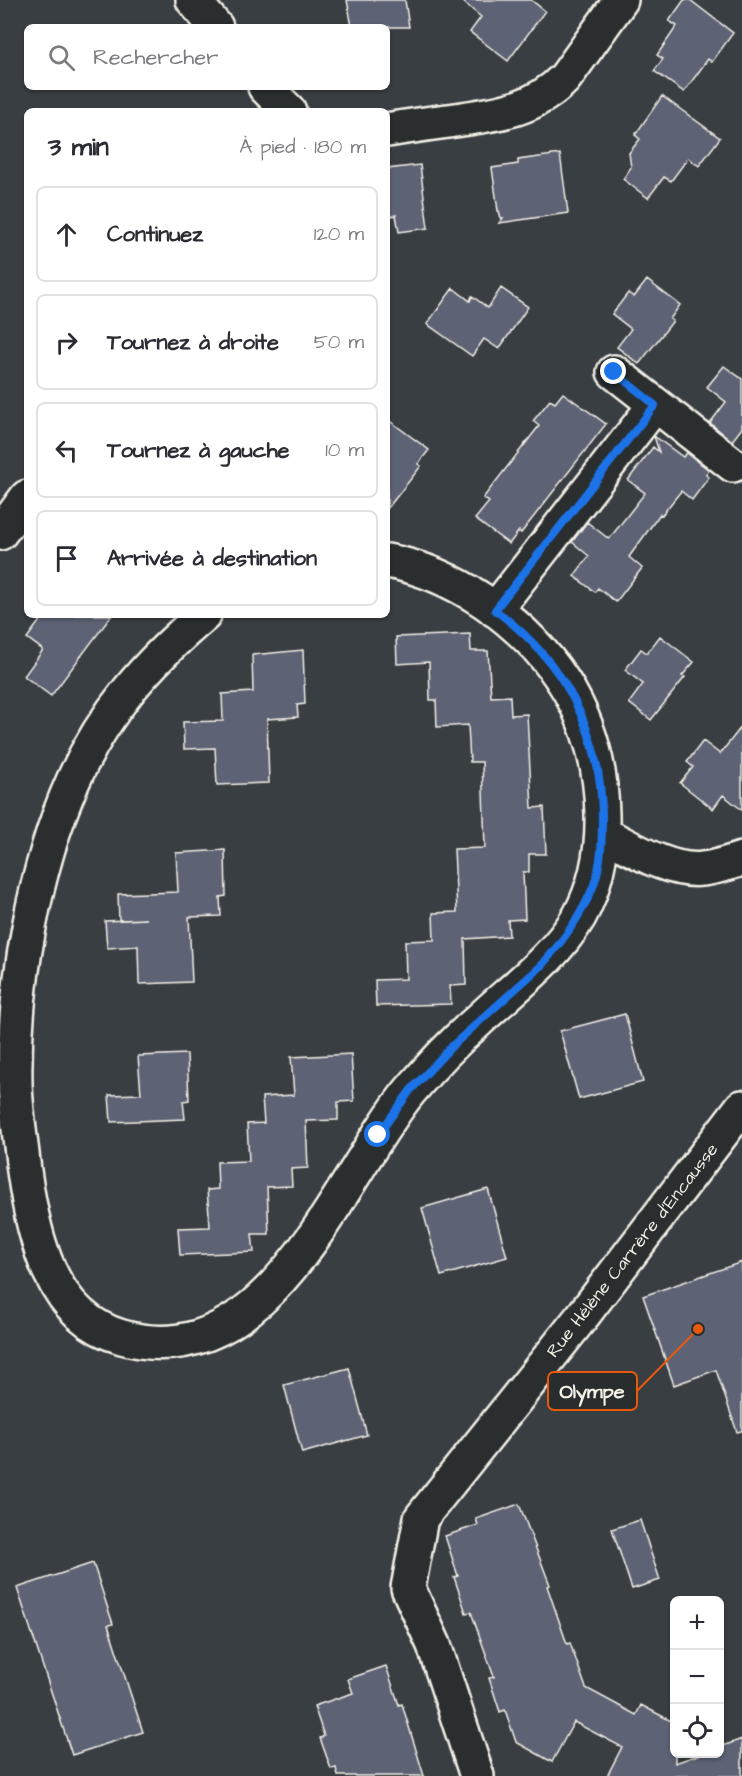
<!DOCTYPE html>
<html lang="fr">
<meta charset="utf-8">
<style>
body{margin:0;font-family:"Architects Daughter",sans-serif;background:#f7f7f7;color:#2b2b33}
.controls{position:absolute;right:18px;bottom:18px;display:grid;overflow:hidden;border-radius:9px;box-shadow:0 2px 4px #0004}
.controls button{width:54px;height:54px;display:grid;place-items:center;padding:0;border:0;border-bottom:2px solid #e1e1e2;background:#fff;color:#2b2b33;font:30px sans-serif}
.stop{position:absolute;width:18px;height:18px;margin:-14px;border:4px solid #1a73e8;border-radius:50%;background:#fff}
.stop.end{background:#1a73e8;border-color:#fff;box-shadow:0 2px 6px #0008}
.list{margin:0;padding:0;list-style:none}
h2{display:flex;justify-content:space-between;align-items:center;height:78px;margin:0;padding:0 24px;font-size:26px}
h2 small{font-size:20px;font-weight:400;color:#7c7c81}
.list li{display:grid;grid-template-columns:39px 1fr auto;gap:18px;align-items:center;box-sizing:border-box;height:96px;margin:0 12px 12px;padding:0 12px;border:2px solid #e1e1e2;border-radius:9px}
.list b{display:block;font-size:22px;white-space:nowrap}
.list em{font-size:20px;font-style:normal;color:#7c7c81}
.icon{flex:none;width:33px;height:33px;fill:none;stroke:currentColor;stroke-width:2;stroke-linecap:round;stroke-linejoin:round}
.map{position:relative;flex:none;width:742px;height:1776px;overflow:hidden}
.search{position:absolute;background:#fff;box-shadow:0 2px 4px #0004;left:24px;top:24px;width:366px;height:66px;display:flex;align-items:center;gap:15px;box-sizing:border-box;padding:0 21px;border-radius:9px;color:#7c7c81;font-size:22px}
.panel{position:absolute;background:#fff;box-shadow:0 2px 4px #0004;left:24px;top:108px;width:366px;height:510px;border-radius:9px}
.map>svg:first-child{display:block}
.building{fill:#5d6475;stroke:#f4f1e8;stroke-width:1.5}
.lines{fill:none;stroke-linecap:round;stroke-linejoin:round}
.street-casing{stroke:#f4f1e8;stroke-width:38}
.street{stroke:#2a2d2e;stroke-width:33}
.route{stroke:#1a73e8;stroke-width:8}
.labels{text-anchor:middle;stroke-width:4.5;stroke-linejoin:round;paint-order:stroke}
.street-label{font-size:18px;fill:#f4f1e8;stroke:#2a2d2e}
.leader{fill:none;stroke:#e8590c;stroke-width:2}
.callout-dot{fill:#e8590c;stroke:#2a2d2e;stroke-width:2}
.callout{fill:#2a2d2e;stroke:#e8590c;stroke-width:2}
.callout-label{font-size:20px;text-anchor:middle;font-weight:bold;fill:#f4f1e8}
</style>
<div class="map">
<svg width="742" height="1776" viewBox="0 0 742 1776">
<rect width="100%" height="100%" fill="#393e43"/>
<filter id="ink" filterUnits="userSpaceOnUse"><feTurbulence type="fractalNoise" baseFrequency=".0167" numOctaves="2"/><feDisplacementMap in="SourceGraphic" scale="12" xChannelSelector="R" yChannelSelector="G"/><feConvolveMatrix kernelMatrix="1 2 1 2 8 2 1 2 1" color-interpolation-filters="sRGB"/></filter>
<g filter="url(#ink)">
<!-- building -->
<path class="building" d="M347,0h58l4,27h-57z
M461,0h70l14,11 -37,50 -38,-29 11,-15z
M684,0h6l43,33 -21,29 -4,-3 -24,33 -30,-21 9,-12 -6,-4 20,-29 -8,-5z
M662,96l58,42 -21,28 -11,-8 -17,23 -7,-4 -16,21 -25,-19 8,-12 -2,-14 11,-14 -5,-4z
M560,154l8,59 -69,10 4,-5h-2l-2,-7h-1l-6,-43 26,-4v-4z
M420,165l8,63 -29,4 -3,-17 -9,2v-48z
M647,280l33,25 -10,14 3,2 -34,43 -22,-17 14,-18 -19,-15 16,-21 6,4z
M453,288l17,13 2,-5 16,12 13,-20 27,19 -29,42 -15,-10 -12,17 -45,-32z
M724,366l18,13v49l-10,13 -22,-18 16,-21 -19,-15z
M563,393l43,31 -85,109 -2,-2 -10,13 -34,-25 14,-17 -6,-4 56,-72 -6,-5 17,-21 5,3z
M387,419l42,31 -11,14 3,2 -34,43z
M654,436l29,21 4,-4 22,17 -3,5 3,2 -17,23 -11,-9 -19,24 -2,-1 -31,43 13,11 -26,34 -18,-14 -3,4 -21,-16 15,-20 -17,-14 15,-20 22,17 36,-46 -17,-13 25,-33 6,5z
M44,615h68l-61,81 -27,-20 19,-26 -16,-12z
M470,634l1,17h17l3,46 19,-1 1,19 16,-1 5,94 12,-1 2,47h-17v18h-6l2,47 -17,1 1,16 -44,3 1,46 -16,1 1,18 -75,2 -1,-26 31,-1 -1,-38 29,-1 -1,-27 24,-1 -3,-63 31,-1 -3,-86h-12l-2,-37 -31,2 -1,-27h-6l-1,-38 -32,2 -1,-27z
M660,636l34,26 -12,14 3,1 -34,43 -22,-17 14,-19 -18,-14 16,-21 6,4z
M303,650l2,54 -8,1 1,12 -31,2 2,64 -52,2 -2,-37 -31,1 -1,-27 40,-1 -1,-27 31,-2 -1,-37z
M742,726v84l-19,-15 -10,14 -33,-26 13,-16 -6,-5 16,-21 17,13z
M225,850l1,46 -6,1 1,19 -32,1 3,65 -53,2 -1,-38 -31,2 -2,-27 42,-2 -28,1 -1,-26 60,-2 -2,-39z
M625,1014l18,68 -64,17 -19,-68z
M187,1054l2,46 -6,1 2,18 -74,3 -2,-27 32,-1 -3,-38z
M351,1054l3,47 -16,1v18l-32,1 2,47 -17,1 1,17 -25,1 2,47h-17l2,18 -74,3 -2,-27 32,-1 -3,-37 11,-1 -1,-27 32,-1 -2,-37 17,-1 -2,-26 32,-2 -3,-38z
M488,1189l19,68 -66,19 -19,-68z
M742,1262v169l-5,1 -21,-62 -42,15 -31,-89z
M349,1368l18,67 -65,18 -18,-68z
M519,1504l31,81 -3,1 20,58 3,-1 16,45 50,27 5,-10 34,18v40l26,-9h19v-7l22,-8v37h-135l15,-29 -48,-25 -22,40 -36,-20 -11,-32 -5,2 -11,-34 5,-1 -23,-65 -5,1 -12,-36 4,-1 -13,-40 33,-11 -2,-6z
M640,1520l20,60 -28,9 -20,-60z
M93,1563l20,61 -5,1 35,107 -71,23 -55,-167z
M386,1666l13,39 3,-1 22,72h-86l-2,-8 -5,1 -11,-31 4,-2 -10,-30 39,-13 -5,-14z"/>
<g class="lines">
<defs>
<path id="street" d="M193,0l23,27
M265,87l24,24
M387,130c23,-4 46,-7 68,-10 42,-6 79,-10 110,-42l56,-78
M614,372l119,93
M0,533l27,-36
M495,610l160,-205
M204,615c-57,48 -100,97 -131,166 -39,87 -60,208 -58,303 1,29 6,58 9,87 9,64 26,146 98,166 148,41 215,-157 288,-246 21,-25 44,-49 68,-70 36,-34 75,-61 101,-104 18,-33 24,-66 23,-103 -2,-92 -43,-160 -117,-212 -30,-20 -63,-35 -98,-41
M602,833c28,14 68,40 100,36 13,-1 27,-6 40,-10
M477,1776l-43,-131 -26,-57 13,-70 163,-204 158,-207"/>
</defs>
<!-- street casing -->
<use href="#street" class="street-casing"/>
<!-- street -->
<use href="#street" class="street"/>
</g>
</g>
<g class="lines" filter="url(#ink)">
<!-- route -->
<path class="route" d="M378,1135l32,-44 42,-45 89,-80c21,-24 40,-49 52,-79 9,-23 9,-47 9,-72 -1,-85 -39,-155 -107,-205l160,-205 -41,-33"/>
</g>
<g class="labels">
<!-- street labels -->
<g class="street-label">
<text transform="translate(632 1250) rotate(-52)" y="6">Rue Hélène Carrère d’Encausse</text>
</g>
</g>
<!-- callouts -->
<path class="leader" d="M698 1329L637 1391"/>
<circle class="callout-dot" cx="698" cy="1329" r="6"/>
<rect class="callout" x="548" y="1372" width="89" height="38" rx="6"/>
<g class="callout-label">
<text x="592" y="1398">Olympe</text>
</g>
</svg>
<div class="controls">
<button>+</button>
<button>−</button>
<button><svg class="icon" aria-label="locate" viewBox="0 0 24 24"><circle cx="12" cy="12" r="6"/><path d="M12 2v4M12 18v4M2 12h4M18 12h4"/></svg></button>
</div>
<div class="stop" style="left:378px;top:1135px"></div>
<div class="stop end" style="left:614px;top:372px"></div>
<div class="search"><svg class="icon" aria-label="search" viewBox="0 0 24 24"><circle cx="10" cy="10" r="6"/><path d="M15 15l6 6"/></svg>Rechercher</div>
<section class="panel">
<h2>3 min<small>À pied · 180 m</small></h2>
<ul class="list">
<li><svg class="icon" aria-label="ahead" viewBox="0 0 24 24"><path d="M12 20V5M6 11l6-6 6 6"/></svg><div><b>Continuez</b></div><em>120 m</em></li>
<li><svg class="icon" aria-label="right" viewBox="0 0 24 24"><path d="M7 20v-9h11M14 6l5 5-5 5"/></svg><div><b>Tournez à droite</b></div><em>50 m</em></li>
<li><svg class="icon" aria-label="left" viewBox="0 0 24 24"><path d="M17 20v-9H6M10 6l-5 5 5 5"/></svg><div><b>Tournez à gauche</b></div><em>10 m</em></li>
<li><svg class="icon" aria-label="arrive" viewBox="0 0 24 24"><path d="M6 21V4h12l-3 4 3 4H6"/></svg><div><b>Arrivée à destination</b></div></li>
</ul>
</section>
</div>
